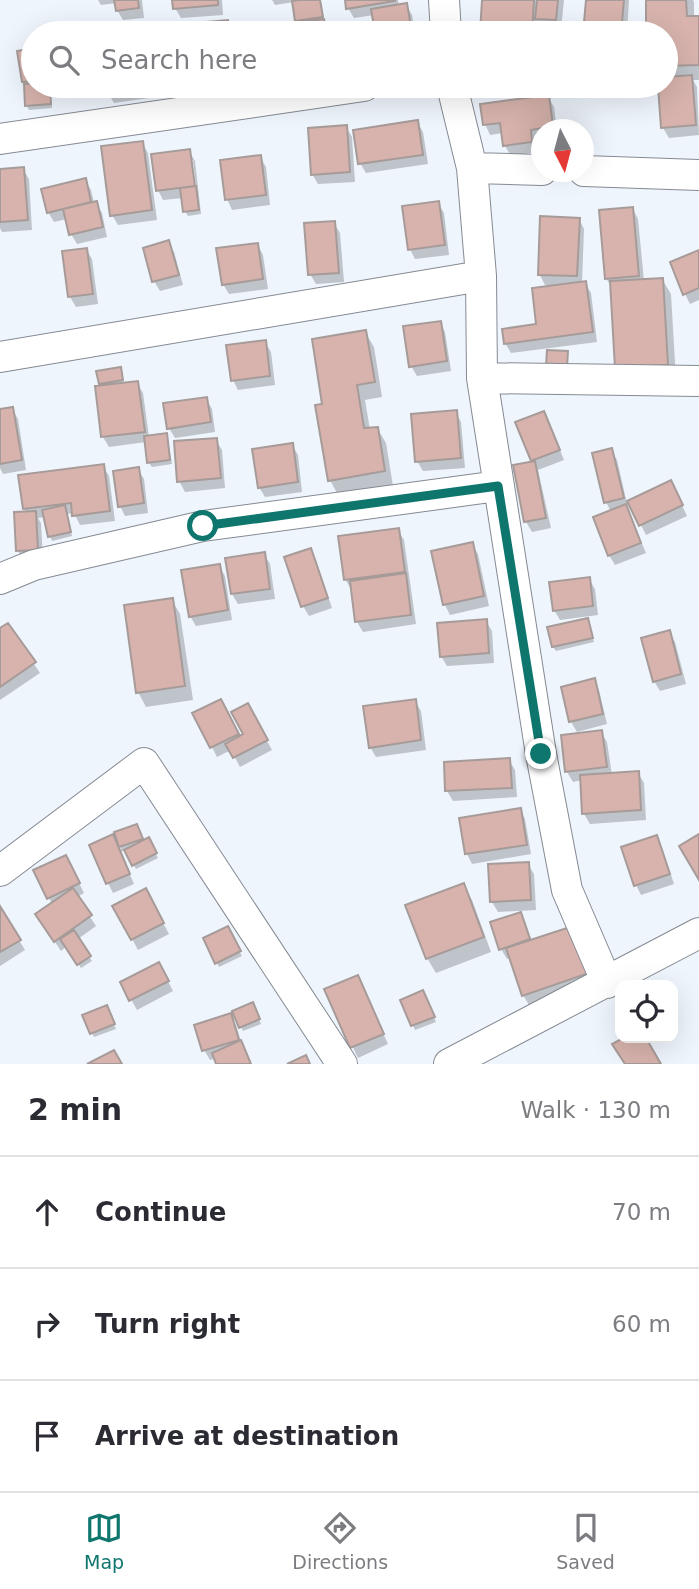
<!DOCTYPE html>
<meta charset="utf-8">
<style>
body{margin:0;font-family:"DejaVu Sans",sans-serif;background:#f7f7f7;color:#2b2b33}
.controls{position:absolute;right:21px;bottom:21px;display:grid;overflow:hidden;border-radius:14px;box-shadow:0 7px 28px #0002}
.controls button{width:63px;height:63px;display:grid;place-items:center;padding:0;border:0;border-bottom:2px solid #e1e1e2;background:#fff;color:#2b2b33;font:35px sans-serif}
.compass{position:absolute;left:531px;top:119px;width:63px;height:63px;border-radius:50%;background:#fff;box-shadow:0 7px 28px #0002;rotate:174deg}
.stop{position:absolute;width:21px;height:21px;margin:-16px;border:5px solid #0f766e;border-radius:50%;background:#fff}
.stop.end{background:#0f766e;border-color:#fff;box-shadow:0 2px 7px #0008}
.list{margin:0;padding:0;list-style:none}
h2{display:flex;justify-content:space-between;align-items:center;height:91px;margin:0;padding:0 28px;font-size:30px}
h2 small{font-size:23px;font-weight:400;color:#7c7c81}
.list li{display:grid;grid-template-columns:46px 1fr auto;gap:21px;align-items:center;box-sizing:border-box;height:112px;padding:0 28px;border-top:2px solid #e1e1e2}
.list b{display:block;font-size:26px;white-space:nowrap}
.list em{font-size:23px;font-style:normal;color:#7c7c81}
.icon{flex:none;width:38px;height:38px;fill:none;stroke:currentColor;stroke-width:2;stroke-linecap:round;stroke-linejoin:round}
.map{position:relative;flex:none;width:699px;height:1064px;overflow:hidden}
.search{position:absolute;background:#fff;box-shadow:0 7px 28px #0002;left:21px;right:21px;top:21px;height:77px;display:flex;align-items:center;gap:18px;box-sizing:border-box;padding:0 24px;border-radius:38px;color:#7c7c81;font-size:26px}
.sheet{height:427px;background:#fff}
nav{display:flex;justify-content:space-around;align-items:center;box-sizing:border-box;height:98px;border-top:2px solid #e1e1e2;background:#fff;font-size:19px;color:#7c7c81}
nav a{display:grid;justify-items:center;gap:4px}
nav .on{color:#0f766e}
.map>svg:first-child{display:block}
.shadow{fill:#0003;fill-rule:evenodd}
.building{fill:#d8b3ad;stroke:#a69b99;stroke-width:2}
.lines{fill:none;stroke-linecap:round;stroke-linejoin:round}
.minor-casing{stroke:#858a92;stroke-width:32}
.minor{stroke:#fff;stroke-width:30}
.route{stroke:#0f766e;stroke-width:9}
</style>
<div class="map">
<svg width="699" height="1064" viewBox="0 0 699 1064">
<rect width="100%" height="100%" fill="#eff5fd"/>
<!-- shadow -->
<path class="shadow" d="M98,0h44l2,18 -21,2 -6,-10 -1,-7 -15,2z
M174,0h48l1,15 -42,3 -6,-10z
M272,0h48l2,4 1,17 4,12h-27l-6,-31 -19,3z
M347,0h51l1,6 7,-1 6,10 3,18h-38l-3,-18 -20,3 -6,-10z
M484,0h80l-3,30 -20,-2v5h-59z
M587,0h42l-2,33h-42z
M648,0h45l1,2v16h5v62h-6l4,7 2,48 -30,3 -6,-10 -3,-42h6v-7l9,-1 -7,-13v-3h-2v-29h-18z
M227,22l6,11h-46l-1,-8z
M33,50v36h17l2,22 -23,2 -2,-4 -1,-20 -3,-4 -4,-30z
M107,86h54l2,10 -49,7 -6,-10z
M194,86h43l-40,3z
M548,97l6,10 3,23h-15v9l-6,1 1,12 -26,4 -6,-10 -2,-13 -13,2 -5,-11z
M417,122l6,10 5,32 -62,9 -6,-10z
M346,127l6,10 3,45 -37,2 -6,-10z
M142,143l6,10 9,67 -39,5 -6,-10z
M189,151l6,10 6,53 -13,2 -3,-5 -2,-13 -20,2 -5,-10zM189,160h4l4,34 -3,1z
M260,157l6,10 4,38 -38,5 -5,-11z
M23,169l6,10 3,51 -30,2 -2,-4v-58z
M85,180l6,10 3,13h2l6,10 5,24 -30,7 -6,-10 -4,-15 -13,3 -6,-10z
M438,203l6,10 5,42 -34,4 -5,-10z
M633,209l5,10 6,62 18,-2 9,15 5,86 -51,3 -13,-95 -6,-10z
M579,219l5,10 -2,54h3l6,10 6,49 -86,11 -6,-10 33,-17 16,-39v-2h-9l-5,-10z
M334,223l6,10 4,49 -28,2 -6,-10z
M168,242l6,10 9,33 -23,6 -6,-10z
M257,244l6,11 5,34 -39,5 -6,-10z
M86,249l6,10 6,45 -22,3 -6,-10 -6,-44z
M699,252v48l-9,4 -5,-10z
M440,322l5,10 6,39 -34,5 -6,-10z
M365,332l9,15 8,50 -17,3 5,30 7,-2 9,15 7,43 -55,9 -8,-15 -6,-75z
M265,342l6,10 4,33 -37,5 -5,-10z
M120,369l2,5 2,10 13,-1 6,10 6,44 17,-2 2,4 4,25 -20,3 -3,-4 -3,-21 -37,5 -6,-10 -6,-49 5,-1 -2,-4z
M206,399l6,10 3,23 -40,6 -6,-10z
M12,409l6,10 8,51 -23,4 -3,-6v-57z
M456,412l5,10 4,46 -42,3 -6,-10z
M543,413l6,10 15,37 -26,10 13,58 -19,4 -6,-10 8,-59 -17,-40z
M216,440l6,10 3,38 -40,4 -6,-11z
M292,445l6,10 4,37 -37,5 -6,-10z
M611,450l6,10 11,48 -1,1 19,44 -31,12 -6,-10 2,-43 -5,-10z
M103,466l6,10 6,45 -35,4 -6,-12 -7,1 5,22 -20,5 -2,-5 -5,-19 -7,1 3,5 2,37 -19,1 -6,-10 -2,-37 11,-1 -3,-4 -4,-32z
M138,469l6,10 4,34 -23,3 -5,-10z
M676,492l11,24 -41,19 -5,-10z
M398,530l6,10 12,84 -53,8 -6,-10 -6,-33 -6,-10z
M472,544l6,10 11,52 -39,9 -5,-10z
M310,550l6,10 16,48 -23,8 -6,-10z
M264,554l6,10 5,35 -37,5 -6,-10 -5,-34z
M219,566l6,10 7,44 -36,6 -6,-10z
M589,579l6,10 3,26 -38,5 -6,-10z
M172,600l8,14 13,86 -47,7 -8,-15z
M587,620l7,22 -38,9 -3,-4z
M486,621l6,10 2,32 -47,3 -6,-10z
M8,625l32,48 -40,27v-69z
M669,632l6,10 11,42 -26,7 -6,-10z
M594,680l5,10 8,34 -30,8 -6,-10 -8,-34z
M415,701l6,10 5,39 -50,7 -6,-10z
M248,706l24,44 -32,17 -9,-17 -14,7 -22,-43 31,-3 14,27 5,-3z
M601,732l6,10 5,33 26,-2 6,10 2,37 -56,4 -6,-10 -2,-34 -9,2 -6,-10z
M509,760l6,10 2,27 -64,4 -6,-10z
M520,809l5,10 6,35 -59,10 -5,-10z
M139,830l4,12 5,-2 10,18 -22,11 -10,-19 -6,2 14,32 -21,9 -5,-10 4,-47 8,14 1,-1 -5,-16z
M656,838l6,10 12,36 -33,11 -5,-10 -13,-37z
M528,864l6,10 2,36 -38,2 -6,-10z
M71,867l13,26 -7,4 19,29 -18,13 14,22 -11,7 -14,-22 -6,5 -18,-27 9,-20 -16,-33z
M463,885l9,15 19,52 -55,21 -9,-15z
M151,900l18,34 -31,16 -23,-43z
M0,909l25,41 -25,16z
M520,914l6,10 6,18 40,-14 24,60 -64,22 -9,-15 -12,-38 -4,2 -6,-10z
M227,928l15,28 -23,11 -14,-28z
M159,964l14,27 -36,19 -15,-27z
M358,977l30,67 -30,14 -32,-68z
M425,996l11,26 -21,8 -13,-29z
M255,1009l6,15 -18,7 -2,-4z
M109,1012l7,17 -22,8 -2,-4z
M230,1015l6,10 7,23 8,16h-33l-2,-6 -6,2 -6,-10z"/>
<!-- building -->
<path class="building" d="M114,0h24l1,8 -23,3z
M172,0h46v5l-45,4z
M300,0h20l3,17 -28,4 -3,-20z
M345,0h50v1l-49,8z
M482,0h52l-2,33h-52z
M537,0h21l-2,20 -21,-1z
M586,0h38l-3,33h-38z
M646,0h40l1,16h12v49l-33,1v-33h-20z
M407,3l5,30h-37l-4,-24z
M324,19l2,14h-28l-1,-11z
M228,20l1,13h-44l-1,-9z
M294,23l1,10h-14l-1,-8z
M33,48v33l-11,1 -5,-31z
M692,75l4,50 -35,3 -3,-42h8v-9z
M33,83v3h17l1,18 -26,2 -1,-22z
M105,86h53l-51,8z
M549,95l4,31 -22,4 1,12 -29,4 -3,-23 -17,2 -3,-21z
M418,120l5,35 -65,9 -5,-34z
M347,125l3,47 -39,3 -3,-47z
M143,141l9,69 -42,6 -9,-70z
M190,149l5,37 -39,5 -5,-37z
M261,155l5,40 -41,5 -5,-40z
M24,167l4,53 -28,2v-53z
M86,178l5,24 -44,11 -6,-24z
M196,186l3,24 -16,2 -3,-24z
M97,201l6,26 -34,8 -6,-26z
M439,201l6,44 -37,5 -6,-44z
M633,207l6,69 -34,3 -6,-69z
M540,216l40,2 -3,58 -39,-1z
M335,221l4,52 -31,2 -4,-52z
M169,240l10,35 -27,7 -9,-34z
M258,243l5,36 -41,6 -6,-37z
M87,248l6,46 -25,3 -6,-46z
M699,250v38l-16,7 -13,-33z
M663,278l5,87 -53,3 -5,-87z
M586,281l7,51 -89,12 -2,-15 34,-5 -4,-36z
M441,321l6,40 -38,6 -6,-41z
M366,330l9,52 -18,3 7,43 14,-1 7,44 -57,10 -13,-76 7,-1 -10,-65z
M266,340l4,36 -39,5 -5,-36z
M547,350l21,1 -1,16 -21,-1z
M121,367l2,13 -24,4 -3,-13z
M138,381l7,51 -44,5 -6,-51z
M207,397l4,25 -44,7 -4,-26z
M13,407l9,53 -22,4v-55z
M457,410l4,48 -46,4 -4,-48z
M544,411l16,39 -29,11 -16,-39z
M167,433l3,27 -23,3 -3,-27z
M217,438l4,40 -44,4 -3,-41z
M293,443l5,39 -40,6 -6,-39z
M612,448l12,50 -20,5 -12,-50z
M535,461l11,57 -22,4 -11,-57z
M104,464l6,47 -38,5 -1,-13 -48,6 -5,-34z
M139,467l5,36 -26,4 -5,-36z
M671,480l12,25 -44,21 -12,-25z
M626,504l15,39 -33,13 -15,-39z
M65,505l6,27 -23,5 -6,-27z
M36,511l2,39 -22,1 -2,-39z
M399,528l6,44 -61,8 -6,-44z
M473,542l11,54 -41,9 -12,-54z
M311,548l17,50 -27,9 -17,-50z
M265,552l5,37 -39,5 -6,-36z
M220,564l8,46 -39,7 -8,-47z
M406,573l5,42 -56,7 -5,-41z
M590,577l3,29 -40,5 -4,-29z
M173,598l12,88 -49,7 -12,-88z
M588,618l5,20 -41,9 -5,-20z
M487,619l2,34 -49,4 -3,-34z
M8,623l28,39 -36,25v-59z
M670,630l11,44 -28,8 -12,-44z
M595,678l8,36 -34,8 -8,-35z
M221,699l18,35 -29,14 -18,-35z
M416,699l5,41 -52,8 -6,-42z
M248,703l20,37 -35,18 -8,-14 18,-10 -12,-22z
M602,730l5,37 -42,5 -4,-37z
M510,758l2,30 -67,3 -1,-29z
M639,771l2,39 -59,4 -2,-39z
M521,808l6,37 -62,9 -6,-36z
M137,824l6,15 -24,8 -5,-15z
M113,834l17,40 -24,10 -17,-39z
M699,834v46l-20,-34z
M657,835l13,39 -36,12 -13,-39z
M149,837l8,16 -25,13 -8,-16z
M66,855l14,28 -33,16 -14,-29z
M529,862l2,38 -41,2 -2,-38z
M464,883l20,54 -58,22 -21,-54z
M73,888l19,27 -38,27 -19,-28z
M146,888l18,35 -33,17 -19,-34z
M0,906l21,34 -21,12z
M521,912l9,27 -31,11 -9,-28z
M228,926l13,25 -26,13 -12,-26z
M573,926l16,47 -67,23 -16,-48z
M74,930l17,26 -14,9 -17,-26z
M159,962l10,19 -40,20 -9,-19z
M358,975l26,59 -34,14 -26,-59z
M423,990l12,27 -24,9 -11,-26z
M253,1002l7,17 -21,9 -7,-17z
M107,1005l8,19 -25,10 -8,-19z
M231,1013l8,27 -37,11 -8,-26z
M623,1038h23l15,26h-36l-13,-20z
M241,1040l10,24h-35l-4,-11z
M114,1050l8,14h-35z
M306,1055l4,9h-23z"/>
<g class="lines">
<defs>
<path id="minor" d="M444,0l2,33
M452,86l20,82 9,108 1,102 59,376 26,136 40,93
M0,139l364,-53
M472,168l70,2
M584,171l115,4
M0,357l481,-81
M482,378l217,3
M0,579l34,-14 169,-39 295,-40
M0,871l144,-108 198,301
M449,1064l250,-131"/>
</defs>
<!-- minor casing -->
<use href="#minor" class="minor-casing"/>
<!-- minor -->
<use href="#minor" class="minor"/>
</g>
<g class="lines">
<!-- route -->
<path class="route" d="M203,526l295,-40 43,268"/>
</g>
</svg>
<div class="controls">
<button><svg class="icon" aria-label="locate" viewBox="0 0 24 24"><circle cx="12" cy="12" r="6"/><path d="M12 2v4M12 18v4M2 12h4M18 12h4"/></svg></button>
</div>
<svg class="compass" viewBox="-18 -18 36 36"><path d="M0-13l5 13h-10z" fill="#e53935"/><path d="M0 13l5-13h-10z" fill="#7c7c81"/></svg>
<div class="stop" style="left:203px;top:526px"></div>
<div class="stop end" style="left:541px;top:754px"></div>
<div class="search"><svg class="icon" aria-label="search" viewBox="0 0 24 24"><circle cx="10" cy="10" r="6"/><path d="M15 15l6 6"/></svg>Search here</div>
</div>
<section class="sheet">
<h2>2 min<small>Walk · 130 m</small></h2>
<ul class="list">
<li><svg class="icon" aria-label="ahead" viewBox="0 0 24 24"><path d="M12 20V5M6 11l6-6 6 6"/></svg><div><b>Continue</b></div><em>70 m</em></li>
<li><svg class="icon" aria-label="right" viewBox="0 0 24 24"><path d="M7 20v-9h11M14 6l5 5-5 5"/></svg><div><b>Turn right</b></div><em>60 m</em></li>
<li><svg class="icon" aria-label="arrive" viewBox="0 0 24 24"><path d="M6 21V4h12l-3 4 3 4H6"/></svg><div><b>Arrive at destination</b></div></li>
</ul>
</section>
<nav>
<a class="on"><svg class="icon" aria-label="map" viewBox="0 0 24 24"><path d="M3 6l6-2 6 2 6-2v14l-6 2-6-2-6 2zM9 4v14M15 6v14"/></svg>Map</a>
<a><svg class="icon" aria-label="directions" viewBox="0 0 24 24"><path d="M12 3l9 9-9 9-9-9zM9 14v-3h6M13 9l2 2-2 2"/></svg>Directions</a>
<a><svg class="icon" aria-label="saved" viewBox="0 0 24 24"><path d="M7 4h10v16l-5-4-5 4z"/></svg>Saved</a>
</nav>
